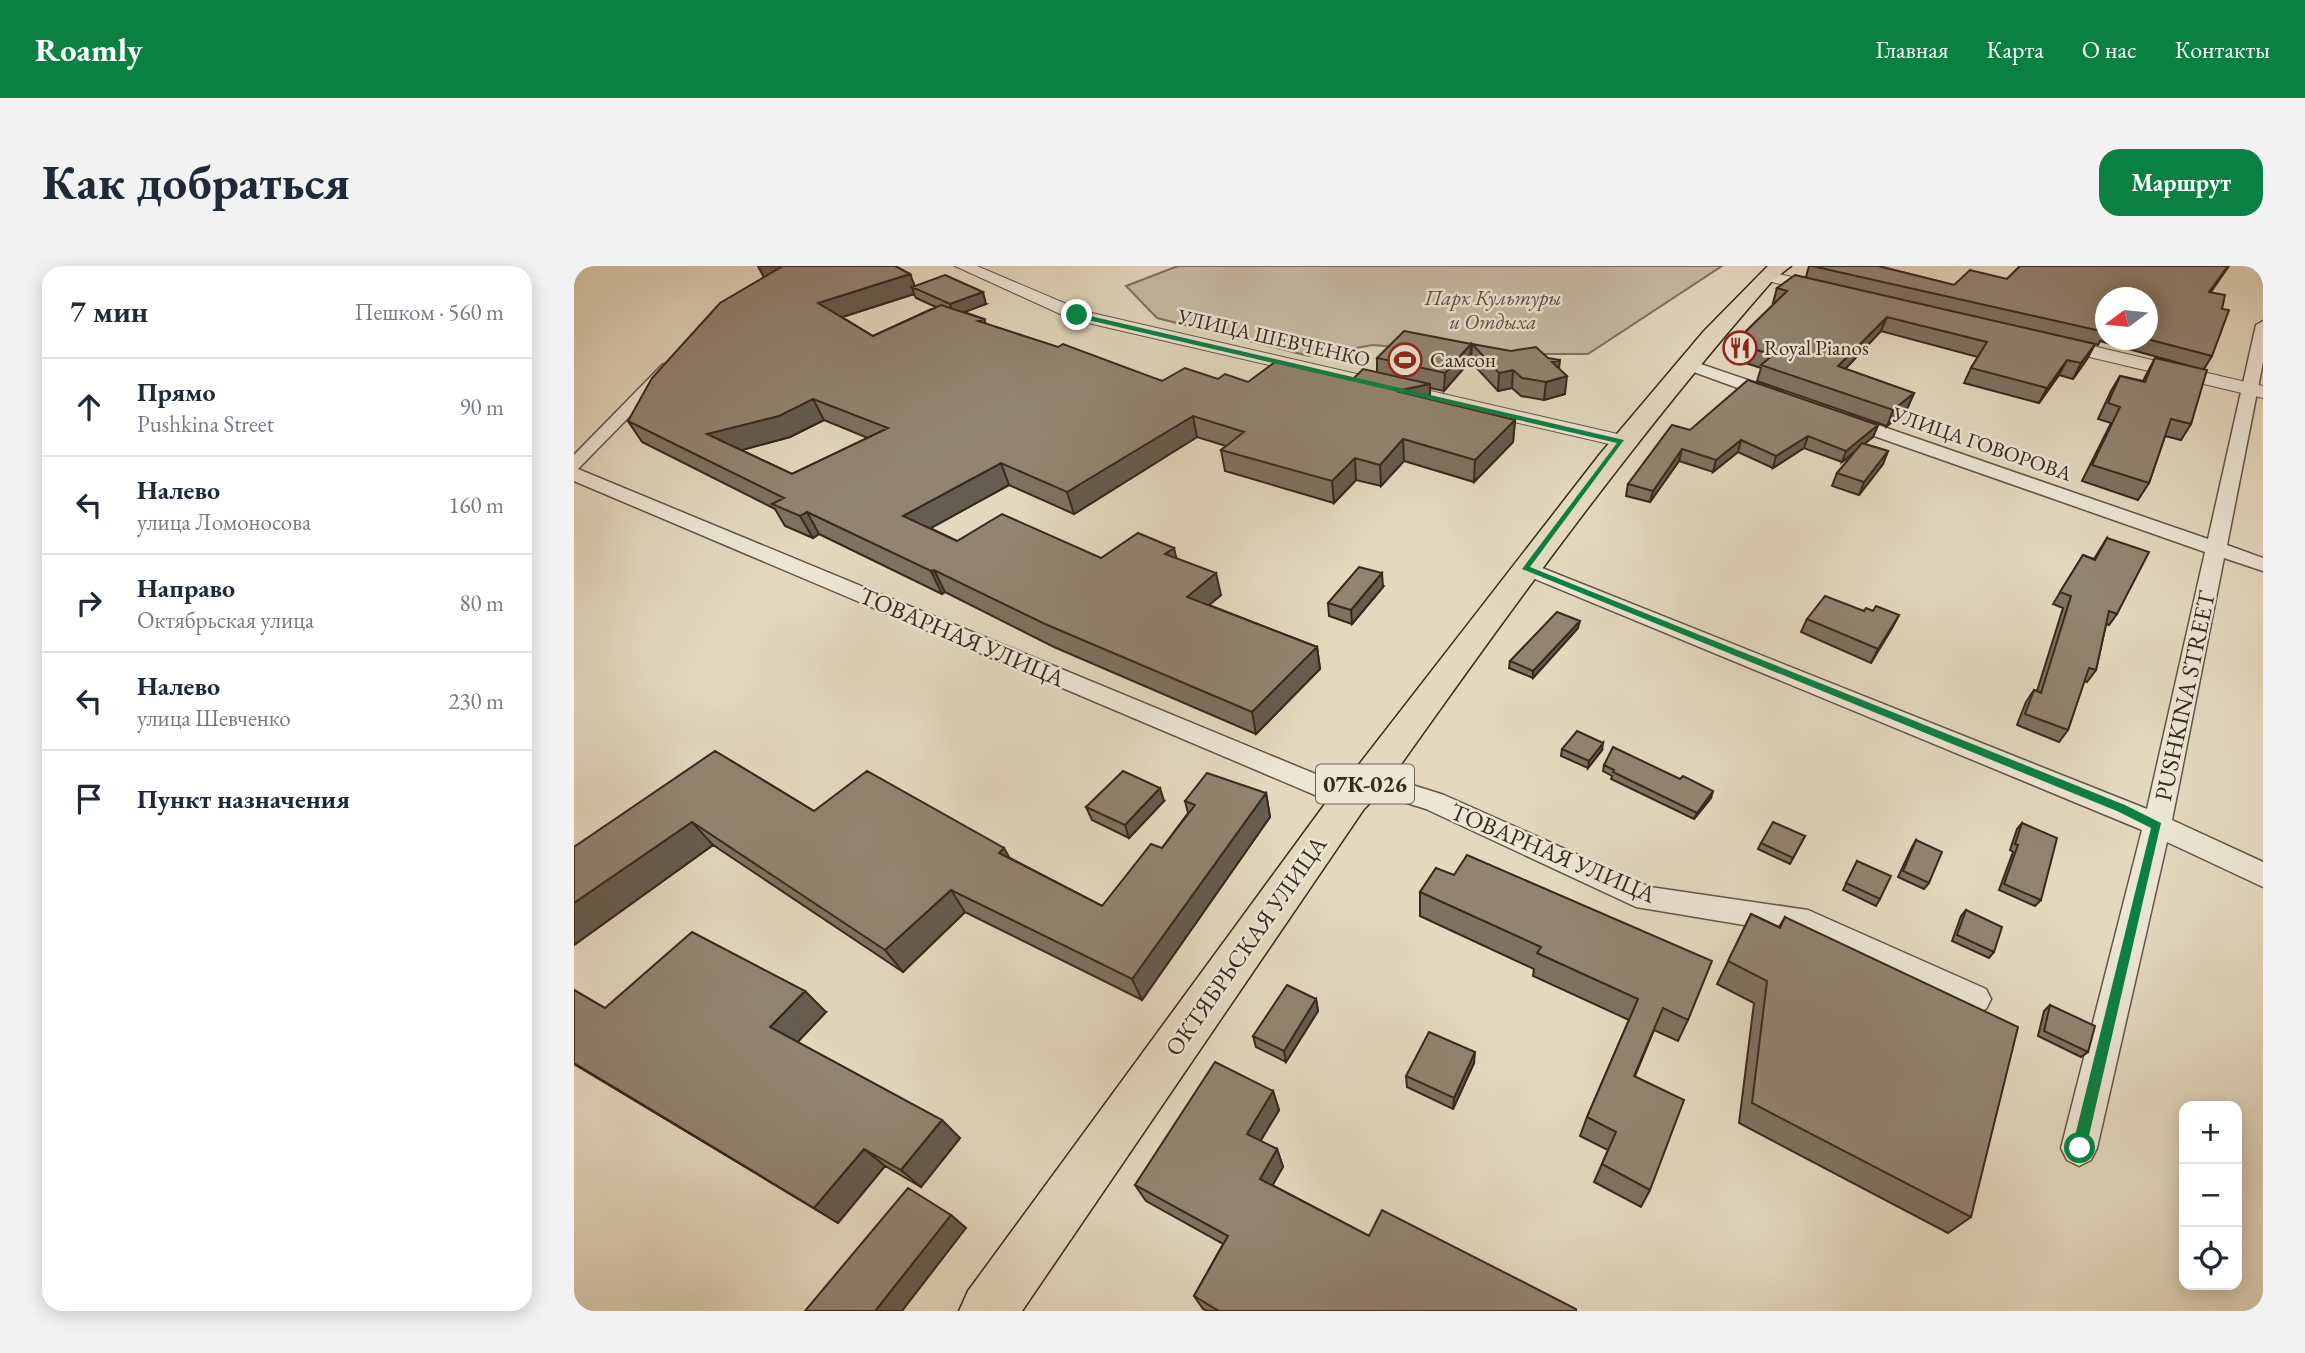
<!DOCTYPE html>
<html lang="ru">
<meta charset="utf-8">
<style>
body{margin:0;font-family:"EB Garamond",serif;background:#f2f2f3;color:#1f2937}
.controls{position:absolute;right:21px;bottom:21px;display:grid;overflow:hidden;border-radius:14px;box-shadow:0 4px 18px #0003}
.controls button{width:63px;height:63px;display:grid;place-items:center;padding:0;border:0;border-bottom:2px solid #e0e1e3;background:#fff;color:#1f2937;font:35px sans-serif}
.compass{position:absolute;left:1521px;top:21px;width:63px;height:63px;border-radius:50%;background:#fff;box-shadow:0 4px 18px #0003;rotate:255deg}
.stop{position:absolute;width:21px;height:21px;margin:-16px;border:5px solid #0b8043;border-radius:50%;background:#fff}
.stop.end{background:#0b8043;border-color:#fff;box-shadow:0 2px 7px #0008}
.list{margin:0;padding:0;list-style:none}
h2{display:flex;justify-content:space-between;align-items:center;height:91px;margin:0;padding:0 28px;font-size:30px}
h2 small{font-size:23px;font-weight:400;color:#747a83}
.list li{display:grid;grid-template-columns:46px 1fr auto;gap:21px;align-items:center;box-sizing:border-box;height:98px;padding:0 28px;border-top:2px solid #e0e1e3}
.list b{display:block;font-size:26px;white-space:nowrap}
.list p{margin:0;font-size:23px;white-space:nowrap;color:#747a83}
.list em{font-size:23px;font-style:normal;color:#747a83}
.icon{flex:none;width:38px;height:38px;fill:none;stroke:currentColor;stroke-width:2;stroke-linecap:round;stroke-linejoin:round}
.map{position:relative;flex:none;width:1689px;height:1045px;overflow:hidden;border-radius:21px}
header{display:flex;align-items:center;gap:42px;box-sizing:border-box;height:98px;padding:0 35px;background:#0b8043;color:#fff}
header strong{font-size:33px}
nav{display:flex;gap:38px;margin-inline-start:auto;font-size:24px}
.intro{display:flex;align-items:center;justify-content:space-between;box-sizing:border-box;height:168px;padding:0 42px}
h1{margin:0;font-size:49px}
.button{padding:18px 32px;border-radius:21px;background:#0b8043;color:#fff;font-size:24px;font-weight:700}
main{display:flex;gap:42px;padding:0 42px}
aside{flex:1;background:#fff;border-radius:21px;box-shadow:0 4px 18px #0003}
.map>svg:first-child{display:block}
.green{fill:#c7bba3;stroke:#807160;stroke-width:2}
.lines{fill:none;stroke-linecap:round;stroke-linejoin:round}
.minor-casing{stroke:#645445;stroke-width:3}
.tertiary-casing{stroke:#645445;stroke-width:2}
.primary-casing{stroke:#3a271d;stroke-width:3}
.minor{fill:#ede6d5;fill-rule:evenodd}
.tertiary{fill:#ede6d5;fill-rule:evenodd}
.primary{fill:#e4d9be;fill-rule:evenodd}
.wall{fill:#7e7261;stroke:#3a271d;stroke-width:2;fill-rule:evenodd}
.shaded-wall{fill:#665c4f;stroke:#3a271d;stroke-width:2}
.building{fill:#928471;stroke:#3a271d;stroke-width:2;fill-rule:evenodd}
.route{fill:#0b8043}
.labels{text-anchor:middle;stroke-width:5;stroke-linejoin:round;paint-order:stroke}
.far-park-label{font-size:21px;font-style:italic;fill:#5d4c3e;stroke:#ede6d5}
.far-street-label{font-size:21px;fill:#3a271d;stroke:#ede6d5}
.far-poi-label{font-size:21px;fill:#3a271d;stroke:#ede6d5;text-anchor:start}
.shield{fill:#ede6d5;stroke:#706054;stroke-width:2}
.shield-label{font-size:23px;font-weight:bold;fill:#3a271d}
.street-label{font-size:24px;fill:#3a271d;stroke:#ede6d5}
</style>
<header>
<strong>Roamly</strong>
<nav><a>Главная</a><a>Карта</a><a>О нас</a><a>Контакты</a></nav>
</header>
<div class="intro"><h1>Как добраться</h1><a class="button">Маршрут</a></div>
<main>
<aside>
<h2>7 мин<small>Пешком · 560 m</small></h2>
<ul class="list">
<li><svg class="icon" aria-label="ahead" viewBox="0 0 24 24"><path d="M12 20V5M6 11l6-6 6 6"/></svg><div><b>Прямо</b><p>Pushkina Street</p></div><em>90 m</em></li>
<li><svg class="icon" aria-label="left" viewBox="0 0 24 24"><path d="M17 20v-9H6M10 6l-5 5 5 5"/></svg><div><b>Налево</b><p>улица Ломоносова</p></div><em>160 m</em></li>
<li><svg class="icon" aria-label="right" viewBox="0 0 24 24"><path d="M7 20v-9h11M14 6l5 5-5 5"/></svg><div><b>Направо</b><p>Октябрьская улица</p></div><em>80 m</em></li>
<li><svg class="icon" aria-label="left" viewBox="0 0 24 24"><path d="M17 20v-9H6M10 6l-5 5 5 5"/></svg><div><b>Налево</b><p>улица Шевченко</p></div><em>230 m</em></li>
<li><svg class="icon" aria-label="arrive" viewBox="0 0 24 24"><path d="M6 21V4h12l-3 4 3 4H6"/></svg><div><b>Пункт назначения</b></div></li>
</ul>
</aside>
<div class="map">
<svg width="1689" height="1045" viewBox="0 0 1689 1045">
<rect width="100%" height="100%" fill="#e4d9be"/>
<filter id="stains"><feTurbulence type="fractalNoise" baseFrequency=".00286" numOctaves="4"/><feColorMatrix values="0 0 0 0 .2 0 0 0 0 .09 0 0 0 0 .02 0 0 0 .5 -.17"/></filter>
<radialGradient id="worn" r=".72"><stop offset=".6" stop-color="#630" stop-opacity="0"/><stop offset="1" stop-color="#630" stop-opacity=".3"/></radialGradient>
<!-- green -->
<path class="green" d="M604,0h544l-134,88h-116l-99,-9 -64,11 -152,-38 -31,-32z"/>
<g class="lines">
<defs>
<path id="minor" d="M1689,55v41l-36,183 36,13v13l-39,-13 -52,262 91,42v25l-96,-45 -70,306 -6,12 -12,6 -12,-6 -6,-12 81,-318 -624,-258 -3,-4 10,-6 7,2 615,245 58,-257 -368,-129 -3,-4 3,-4h12l359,124 48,-214z
M1112,93l97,33 2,4 -2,4h-12l-91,-33v-6z
M94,97l8,5 -2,3 -96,98 781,323 4,7 -4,7 -9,3 -9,-3 -767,-325v-26l88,-90z
M794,505l76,24 206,92 158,23 178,79 5,10 -5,10 -11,4 -171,-78 -168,-28 -210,-98 -67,-21 -4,-7 4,-7z"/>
<path id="tertiary" d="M381,0h22l106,45 539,124 11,6 -11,6 -551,-128z
M1192,5l69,16 2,4 -8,5 -69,-17 -2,-3z
M1476,70l213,50v12l-220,-52 -2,-4 2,-4z"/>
<path id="primary" d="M1194,0h23l-18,14c-142,162 -267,336 -391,511l-18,18 -342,502h-63l9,-20 368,-502 18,-18 246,-317 104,-123z"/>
</defs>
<!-- minor casing -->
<use href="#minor" class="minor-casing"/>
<!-- tertiary casing -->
<use href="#tertiary" class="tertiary-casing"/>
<!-- primary casing -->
<use href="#primary" class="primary-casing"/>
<!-- minor -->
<use href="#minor" class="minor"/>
<!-- tertiary -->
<use href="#tertiary" class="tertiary"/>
<!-- primary -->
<use href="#primary" class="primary"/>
</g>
<!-- wall -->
<path class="wall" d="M184,0h137l15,8 4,12 72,18 -22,8 20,7 2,5 176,57 56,-2 30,3 104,-2 25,-8v-14l94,-14 -1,17 -26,30 -14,-3v12l85,20 -2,22 -39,40 -70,-21 -23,25 -25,-6 -22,23 -109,-32 -4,-21 5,-4 -29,-9 -123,77 -65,-29 -79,43 27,13 144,17h75l45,37 -12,10 108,42 3,22 -64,65 -202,-87 -109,-55 -3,2 -123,-60 -6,4 -28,-12 -10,-17 -133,-67 -14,-21 136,-144zM340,28l2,4 20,9 -63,29 -31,-19zM250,154l44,18 -76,36 -51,-24 49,-13z
M1235,0h69l76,19 53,-6 13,-13h209l-18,26 1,64 -8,13 -13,55 -10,16 -16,-4 -16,47 -11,17 -56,-19 29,-58 -13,-4 13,-28 9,-15 23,5 12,-23 31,7 -86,-24 -2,4 -3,-1 -8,15 -14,20 -14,-4 -20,28 -75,-20 7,-15 7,-11 -97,-26 -36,38 69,24 -7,16 -20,17 -130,-45 4,-13 -31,-10 4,-15 41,-40h-2l4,-15 29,-11zM1531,32l42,42h-42z
M898,78l87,24 6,26 -21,6 -23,-4 -9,-8 -14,3 -27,-29z
M1304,159l-5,12 -9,7 24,7 -5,13 -24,31 -27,-9 5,-13 19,-22 -14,11 -38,-14 -31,20 -35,-16 -25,20 -34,-11 -29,41 -24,-6 2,-12 62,-54z
M1533,272l10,76 -8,11 -3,-1 -10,46 -9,12 -3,-1 -16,49 -9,12 -42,-17 9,-23 8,-12 3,1 26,-83 -10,-4 30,-49 11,4z
M809,321l-31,37 -23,-8 -1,-13z
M1290,345h9l26,4 -7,13 -21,35 -70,-31 6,-13z
M1004,362l-45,50 -24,-10 1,-7z
M988,483l40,1 -14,18 -27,-12z
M141,485l99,60 196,47 92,48 60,-58 26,-35 -3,-12 81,-8 4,24 -128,183 -177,-88 -62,60 -190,-127 -139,100z
M1030,499l107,33 -17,21 -83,-40 1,-3 -9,-5z
M590,535l-35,37 -37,-18 -6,-13z
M1448,557l19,77 -6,6 -36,-16 14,-38 -3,-2 7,-21z
M1231,570l-15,28 -32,-15 3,-6z
M1342,574l13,43 -5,6 -26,-12 14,-30z
M1283,595l23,38 -4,7 -33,-16z
M862,602l252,152 -10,21 -24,-11 -19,46 15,114 -9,17 -47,-25 14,-32 -28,-14 7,-19 42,-97 -96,-44 1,-7 -114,-53v-24z
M1392,644l28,42 -5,6 -37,-17 9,-25z
M1177,648l28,13 6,-10 186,300 -23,16 -209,-110 15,-120 -37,-19z
M0,724l31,18 221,4 -29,30 163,96 -39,49 -36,-21 -47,57 -264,-159z
M742,733l2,12 -32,51 -30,-15 -3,-11z
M1476,739l38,47 -7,5 -43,-21 6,-25z
M900,797l-21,46 -46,-22 -1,-11z
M699,825l6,19 -19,31 17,8 6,18 -11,18 97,51 207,75h-369l-4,-2 -9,-13 29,-52 -77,-43 -11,-16z"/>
<!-- shaded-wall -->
<path class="shaded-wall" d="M184,0h37l-29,15z
M336,8l6,15 -4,-2 2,7 -87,28 -9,-19z
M409,26l3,12 -32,12 -4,-12z
M1313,51l-6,14 -48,51 5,-16z
M897,78l-1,17 -26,30 1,-18z
M1521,78l-8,15 -14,20 8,-16z
M986,94l-2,18 -6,-16z
M1493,94l-8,15 -20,28 8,-15z
M939,104l-1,18 -14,3 1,-18z
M993,110l-2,18 -21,6 2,-18z
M856,118v21l-34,-14z
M1340,127l-7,16 -20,17 6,-16z
M239,133l11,21 -34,17 -70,19 -13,-22z
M619,150l4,21 -123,77 -7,-22z
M941,154l-2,22 -39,40 1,-22z
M1304,159l-5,12 -31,25 4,-11z
M1234,170l-4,12 -31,20 3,-12z
M829,173l1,22 -23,25 -1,-21z
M1167,174l-3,12 -25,20 3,-12z
M1108,183l-3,12 -29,41 3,-11z
M1314,185l-5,13 -24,31 5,-13z
M781,192l1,22 -22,23 -2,-22z
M427,197l8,22 -96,53 -10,-22z
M233,246l12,22 -6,4 -13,-22z
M600,282l5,22 -14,-16z
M360,304l11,22 -3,2 -11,-23z
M642,307l5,22 -29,24 -5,-22z
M808,307l1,14 -31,37 -1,-14z
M1325,349l-7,13 -21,35 7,-14z
M1006,355l-2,7 -45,50v-7z
M743,381l3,22 -64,65 -4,-22z
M1029,477l-1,7 -14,18 1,-7z
M586,522l4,13 -35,37 -4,-13z
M1139,525l-2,7 -17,21 3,-6z
M692,527l4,24 -128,183 -10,-21z
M118,556l21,23 -139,100v-42z
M430,582l13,23 -18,-18z
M377,624l14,22 -62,60 -18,-22z
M231,725l21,21 -33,35 -23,-20z
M742,733l2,12 -32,51 -2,-11z
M901,786l-1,11 -21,46 1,-11z
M699,825l6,19 -25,42 -7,-18z
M368,854l18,18 -39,49 -20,-17z
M290,883l21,17 -47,57 -24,-15z
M703,883l6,18 -16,28 -7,-16z
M377,949l15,13 -64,83h-27z"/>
<!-- building -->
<path class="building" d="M209,0h112l15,8 -92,29 55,33 68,-31 43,14 -6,2 80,26 5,-3 99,37 23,-13 33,11 7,-5 23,8 27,-20 77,18 11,-11 67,15 -34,7 119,29 -40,40 -72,-21 -23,26 -25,-7 -23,23 -111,-31 23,-18 -51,-16 -126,76 -66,-29 -98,53 54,25 45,-27 99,44 37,-25 36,15 -9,6 51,19 -29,24 130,50 -65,65 -207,-88 -111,-54 -3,1 -124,-59 -7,4 -28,-12 12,-6 -156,-77 24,-43 68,-75zM239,133l75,29 -96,46 -85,-40 72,-18z
M1238,0h66l76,19 16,-15 37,9 13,-13h208l-19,26 16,3 -3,14 7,1 -17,46 -65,-17v-41h-42v34z
M371,9l38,17 -33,12 -38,-17z
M1221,9l300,69 -14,19 -14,-3 -20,28 -76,-20 16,-26 -100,-25 -49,49 76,27 -21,17 -132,-45 12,-10 -39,-12 53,-52 -10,-3z
M830,65l67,13 -26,29 -68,-15z
M898,78l39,7 25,-4 12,11 12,2 -8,2 15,14 -21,6 -24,-4 -9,-8 -14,3z
M1581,92l52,12 -16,54 -20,-5 -22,64 -57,-18 28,-58 -12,-4 12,-27 25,6z
M1174,114l130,45 -32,26 -38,-15 -32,20 -35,-16 -25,20 -34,-11 -29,42 -25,-7 44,-59 18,5z
M1288,177l26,8 -24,31 -27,-9z
M1533,272l42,14 -32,62 -8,-3 -13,59 -7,-2 -21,62 -43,-16 9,-24 7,3 30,-97 -11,-4 23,-37 12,5z
M785,301l23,6 -31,37 -23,-7z
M1251,330l39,15 2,-3 7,3 3,-5 23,9 -21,34 -71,-30z
M983,346l23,9 -47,50 -23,-10z
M1003,465l26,12 -14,18 -27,-12z
M1039,481l67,32 3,-3 30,15 -16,22 -84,-41 1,-2 -10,-5z
M141,485l99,60 53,-40 137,77 -5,5 103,53 49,-62 11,4 33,-43 -10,-4 22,-28 59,20 -134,186 -181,-89 -66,60 -193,-128 -118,81v-56z
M549,505l37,17 -35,37 -39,-18z
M1199,556l32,14 -12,22 -32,-15z
M1448,557l35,15 -16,62 -37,-16 14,-39 -3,-1z
M1342,574l26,12 -13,31 -26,-12z
M893,589l245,106 -24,59 -25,-12 -29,68 50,24 -34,90 -48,-26 14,-32 -29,-15 51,-118 -101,-46 4,-6 -121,-55 16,-24 18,7z
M1283,595l34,15 -11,23 -34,-16z
M1392,644l36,17 -8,25 -37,-17z
M1177,648l29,14 5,-11 233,110 -47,190 -219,-114 15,-122 -39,-20z
M118,666l113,59 -35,36 172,93 -41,50 -37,-21 -50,59 -240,-145v-73l31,18z
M713,719l29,14 -32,52 -31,-15z
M1476,739l45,21 -7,26 -44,-21z
M855,766l46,20 -21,46 -48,-22z
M641,796l58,29 -26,43 30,15 -17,30 109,57 13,-26 194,99v2h-357l-25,-15 34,-60 -93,-51z
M334,922l43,27 -76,96h-70z"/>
<!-- route -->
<path class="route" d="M503,47l547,127 -94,127 595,238 36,18 -76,330h-11l-2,-5 79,-320 -34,-17 -595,-242 95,-126 -542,-126z"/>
<!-- icons -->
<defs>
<symbol id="restaurant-ring" viewBox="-11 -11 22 22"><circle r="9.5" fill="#ede6d5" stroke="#8f2418" stroke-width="1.5"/><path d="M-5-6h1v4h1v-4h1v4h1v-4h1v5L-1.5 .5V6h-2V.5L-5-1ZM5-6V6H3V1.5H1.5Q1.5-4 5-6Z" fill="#8f2418"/></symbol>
<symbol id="stadium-ring" viewBox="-11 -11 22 22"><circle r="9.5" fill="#ede6d5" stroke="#8f2418" stroke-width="1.5"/><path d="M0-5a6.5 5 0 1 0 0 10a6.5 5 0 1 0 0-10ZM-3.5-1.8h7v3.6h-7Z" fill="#8f2418"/></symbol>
</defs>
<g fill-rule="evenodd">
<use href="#restaurant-ring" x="1147" y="63" width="38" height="38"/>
<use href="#stadium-ring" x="812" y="75" width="38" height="38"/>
</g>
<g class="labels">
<!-- far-park labels -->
<g class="far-park-label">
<text x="919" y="39">Парк Культуры<tspan x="919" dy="24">и Отдыха</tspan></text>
</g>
<!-- far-street labels -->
<g class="far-street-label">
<text transform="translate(700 72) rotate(13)" y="7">УЛИЦА ШЕВЧЕНКО</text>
<text transform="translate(1408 178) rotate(19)" y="7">УЛИЦА ГОВОРОВА</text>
</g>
<!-- far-poi labels -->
<g class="far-poi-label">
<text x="1190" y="89">Royal Pianos</text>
<text x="856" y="101">Самсон</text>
</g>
<!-- shield labels -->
<rect class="shield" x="742" y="498.5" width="98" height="39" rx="5"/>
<g class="shield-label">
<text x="791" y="526">07К-026</text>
</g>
<!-- street labels -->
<g class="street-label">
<text transform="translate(388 371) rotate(23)" y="8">ТОВАРНАЯ УЛИЦА</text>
<text transform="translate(1611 430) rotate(-78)" y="8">PUSHKINA STREET</text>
<text transform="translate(979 587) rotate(23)" y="8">ТОВАРНАЯ УЛИЦА</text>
<text transform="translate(672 680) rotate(-55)" y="8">ОКТЯБРЬСКАЯ УЛИЦА</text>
</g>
</g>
<rect width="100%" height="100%" filter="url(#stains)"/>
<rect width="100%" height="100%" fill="url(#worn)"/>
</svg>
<div class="controls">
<button>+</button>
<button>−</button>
<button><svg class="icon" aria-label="locate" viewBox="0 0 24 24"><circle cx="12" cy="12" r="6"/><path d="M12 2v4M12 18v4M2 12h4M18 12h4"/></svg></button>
</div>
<svg class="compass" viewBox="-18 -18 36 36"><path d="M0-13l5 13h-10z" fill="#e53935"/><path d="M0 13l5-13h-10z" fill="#747a83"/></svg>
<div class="stop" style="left:1506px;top:882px"></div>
<div class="stop end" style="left:503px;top:49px"></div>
</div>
</main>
